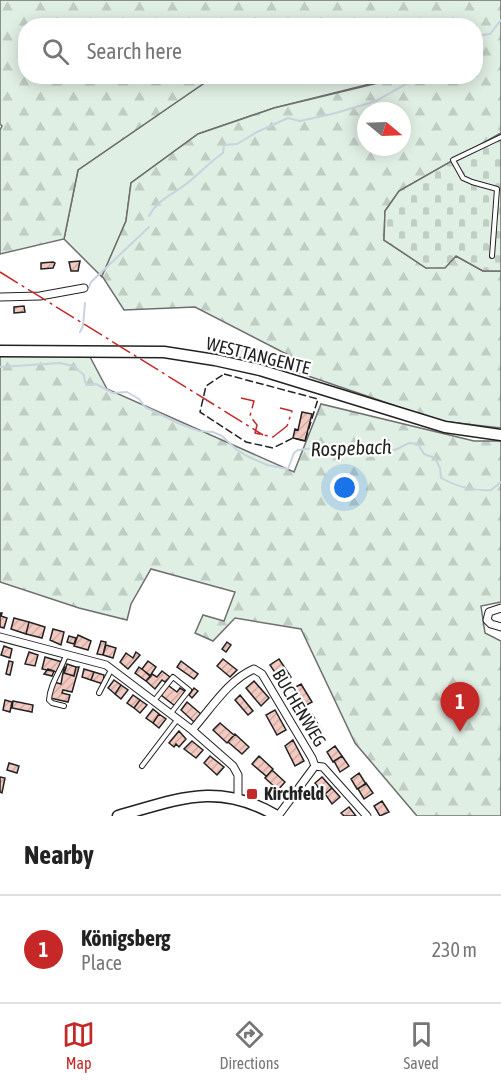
<!DOCTYPE html>
<meta charset="utf-8">
<style>
body{margin:0;font-family:"Asap Condensed",sans-serif;background:#f6f6f6;color:#222}
.compass{position:absolute;left:357px;top:102px;width:54px;height:54px;border-radius:50%;background:#fff;box-shadow:0 3px 15px #0003;rotate:109deg}
.you{position:absolute;left:345px;top:488px;width:21px;height:21px;margin:-15px;border:4px solid #fff;border-radius:50%;background:#1a73e8;box-shadow:0 0 0 9px #1a73e833}
.badge{display:grid;place-items:center;width:39px;height:39px;border-radius:50%;background:#c62828;color:#fff;font-size:20px;font-weight:700}
.pin{position:absolute;translate:-50% -50px;filter:drop-shadow(0 2px 3px #0008)}
.pin::after{content:'';position:absolute;top:32px;width:21px;height:18px;background:inherit;clip-path:polygon(0 0,100% 0,50% 100%)}
.list{margin:0;padding:0;list-style:none}
h2{display:flex;justify-content:space-between;align-items:center;height:78px;margin:0;padding:0 24px;font-size:26px}
h2 small{font-size:20px;font-weight:400;color:#767676}
.list li{display:grid;grid-template-columns:39px 1fr auto;gap:18px;align-items:center;box-sizing:border-box;height:108px;padding:0 24px;border-top:2px solid #e0e0e0}
.list b{display:block;font-size:22px;white-space:nowrap}
.list p{margin:0;font-size:20px;white-space:nowrap;color:#767676}
.list em{font-size:20px;font-style:normal;color:#767676}
.icon{flex:none;width:33px;height:33px;fill:none;stroke:currentColor;stroke-width:2;stroke-linecap:round;stroke-linejoin:round}
.map{position:relative;flex:none;width:501px;height:816px;overflow:hidden}
.search{position:absolute;background:#fff;box-shadow:0 3px 15px #0003;left:18px;right:18px;top:18px;height:66px;display:flex;align-items:center;gap:15px;box-sizing:border-box;padding:0 21px;border-radius:24px;color:#767676;font-size:22px}
.sheet{height:186px;background:#fff}
nav{display:flex;justify-content:space-around;align-items:center;box-sizing:border-box;height:84px;border-top:2px solid #e0e0e0;background:#fff;font-size:16px;color:#767676}
nav a{display:grid;justify-items:center;gap:3px}
nav .on{color:#c62828}
.map>svg:first-child{display:block}
.green{fill:#e0efe3;stroke:#6f6f6f;stroke-width:1.5}
.forest{fill:url(#forest-firs);stroke:#6f6f6f;stroke-width:1.5;fill-rule:evenodd}
.cemetery{fill:url(#cemetery-stones);stroke:#6f6f6f;stroke-width:1.5}
.lines{fill:none;stroke-linecap:round;stroke-linejoin:round}
.stream{stroke:#c7d3dd;stroke-width:2}
.building{fill:url(#building-hatch);stroke:#222;stroke-width:1.5}
.lane-casing{stroke:#222;stroke-width:6}
.street-casing{stroke:#222;stroke-width:9}
.secondary-casing{stroke:#222;stroke-width:13}
.primary-casing{stroke:#222;stroke-width:13}
.lane{stroke:#fff;stroke-width:4}
.street{stroke:#fff;stroke-width:7}
.secondary{stroke:#fff;stroke-width:10}
.primary{stroke:#fff;stroke-width:10}
.fence{stroke:#222;stroke-width:1.5;stroke-dasharray:8 3;stroke-linecap:butt}
.power{stroke:#c62828;stroke-width:1.5;stroke-dasharray:21 4.5 3 4.5;stroke-linecap:butt}
.poi-dot{fill:#c62828;stroke:#fff;stroke-width:2}
.labels{text-anchor:middle;stroke-width:4.5;stroke-linejoin:round;paint-order:stroke}
.street-label{font-size:18px;fill:#222;stroke:#fff}
.poi-label{font-size:18px;font-weight:bold;fill:#222;stroke:#fff;text-anchor:start}
.water-label{font-size:20px;font-style:italic;fill:#222;stroke:#fff}
</style>
<div class="map">
<svg width="501" height="816" viewBox="0 0 501 816">
<defs>
<pattern id="forest-firs" width="22" height="20" patternUnits="userSpaceOnUse" patternTransform="scale(1.5)"><rect width="22" height="20" fill="#e0efe3"/><path d="M5 1l3.5 6h-7zM16 11l3.5 6h-7z" fill="#c0cdc2"/></pattern>
<pattern id="cemetery-stones" width="16" height="16" patternUnits="userSpaceOnUse" patternTransform="scale(1.5)"><rect width="16" height="16" fill="#e0efe3"/><path d="M2 7V4a2 2 0 0 1 4 0v3zM10 15v-3a2 2 0 0 1 4 0v3z" fill="#c0cdc2"/></pattern>
<pattern id="building-hatch" width="6" height="6" patternUnits="userSpaceOnUse" patternTransform="scale(1.5)"><rect width="6" height="6" fill="#f3c9c0"/><path d="M-1 1l2-2M0 6l6-6M5 7l2-2" fill="none" stroke="#d0aca5"/></pattern>
</defs>
<rect width="100%" height="100%" fill="#fff"/>
<!-- green -->
<path class="green" d="M378,76l4,5 -108,27 -76,26 -67,49 -5,38 -24,56 -38,-38 14,-69 135,-93z"/>
<!-- forest -->
<path class="forest" d="M0,0h501v133l-102,58 -14,20 -1,29 42,28 30,-12 27,15h18v157l-61,-7 -167,-57 -56,-11 1,-14 80,21 -103,-53 -71,3 -22,-34 24,-55 5,-38 67,-49 76,-26 108,-26 -4,-5 98,-1v-50h-450v50l187,1 -135,93 -14,69 -64,15v-124l2,-4 -2,-2zM366,111h36v36h-36z
M0,353l89,2 18,34 187,83 27,-68 153,37h27v161l-20,4 4,27 16,8v175h-84l-62,-73 -54,-114 -66,-11 -22,23 -18,-8 8,-18 21,6 11,-29 -84,-23 -20,35 -4,16 -48,-12 -79,-26z"/>
<!-- cemetery -->
<path class="cemetery" d="M501,133v138h-18l-27,-15 -11,12h-19l-42,-28 1,-29 14,-20z"/>
<g class="lines">
<!-- stream -->
<path class="stream" d="M476,36l14,-2 11,-14
M149,216c9,-18 28,-23 42,-36 12,-10 19,-18 32,-27l1,-8 13,-1 20,-12 31,-14 12,3 36,-8 40,-12 44,-25
M89,287l2,-5 58,-55
M80,332l3,-6 2,-23
M0,367l60,-4 13,3 11,9 1,7 3,3 8,-1 17,9 14,-1 12,7 6,8 35,17 19,7 14,1 9,4 15,14 10,6 20,9 21,4 6,-16 4,-3 16,-2 15,2 14,-4 24,5 9,-3 19,2 14,-7 9,1 6,10 11,4 5,10 1,10c16,9 32,13 50,12l10,-8"/>
</g>
<!-- building -->
<path class="building" d="M80,261l-2,10h-7l-2,-9z
M53,262l2,1 -2,5 -12,1v-6z
M24,306l1,6 -11,1v-6z
M302,412l10,2 -7,27 -12,-3 2,-9 3,1z
M0,613h2l-1,3 6,2 -3,10 -4,-1z
M14,618l15,4 -3,12 -15,-5z
M29,622l16,5 -3,11 -16,-4z
M53,629l11,3 -3,13 -11,-5z
M78,635l13,6 -3,9 -14,-4z
M69,636l7,2 -2,6 -7,-2z
M101,641l5,1 -3,13 -6,-1z
M227,642l4,3 -5,7 -4,-3z
M106,645l10,3 -3,10 -10,-3z
M4,646l8,3 -2,9 -9,-3z
M29,652l9,3 -3,11 -10,-2z
M136,652l4,3 -12,14 -8,-7 6,-9 7,5z
M45,657l17,5 -5,10 -15,-3z
M223,659l14,11 -7,7 -13,-11z
M279,659l12,18 -9,6 -12,-18z
M9,661l4,1 -3,13 -4,-1z
M148,661l8,6 -6,9 -8,-7z
M181,661l17,13 -4,5 -17,-12z
M67,664l9,3 -2,9 -10,-3z
M64,667l2,1 -2,5 10,3 2,-9h3l-7,25 -9,-2 -1,3 8,2 -2,7 -18,-4 4,-16 7,2z
M139,667l12,9 -5,5 -11,-8z
M48,669l6,2 -2,5 -8,-2z
M84,669l10,3 -3,8 -9,-3z
M162,671l8,6 -5,5 -3,-2 -7,9 -9,-8 6,-7 5,3z
M94,672l10,3 -1,9 -12,-4z
M114,680l7,5 -6,9 -7,-6z
M254,681l15,17 -8,8 -15,-18z
M301,684l11,18 -9,5 -11,-18z
M121,685l7,5 -7,9 -6,-5z
M168,686h1l8,6 3,-4 5,3 -10,15 -14,-11z
M194,688l4,3 -6,7 -3,-3z
M133,695l7,5 -6,8 -7,-5z
M240,695l13,16 -5,4 -13,-15z
M5,700l7,2 -2,10 -7,-2z
M140,700l7,5 -7,8 -6,-5z
M13,701l20,4 -1,7 -20,-4z
M187,702l14,12 -7,8 -13,-12z
M153,709l6,5 -6,9 -7,-5z
M275,710l11,20 -9,5 -11,-20z
M159,714l7,5 -7,9 -6,-5z
M312,714l11,19 -8,5 -12,-19z
M220,723l14,12 1,-1 -8,9 -14,-13z
M179,731l7,8 -7,8 -3,-3 -2,3 -5,-4z
M235,734l14,13 -7,7 -14,-12 -1,1z
M293,740l11,21 -9,5 -10,-20z
M192,741l11,9 -7,8 -12,-9z
M335,746l7,10 -9,6 -6,-10z
M210,756l14,11 -7,8 -13,-12z
M259,756l14,13 -8,9 1,-2 -14,-12z
M342,756l7,10 -9,6 -6,-11z
M9,763l10,3 -2,7 -10,-3z
M273,769l-1,1 13,12 -7,8 -13,-12z
M359,773l7,11 -9,5 -6,-10z
M0,777l5,1 -3,15 -2,-1z
M322,777l10,11 -8,7 -9,-12z
M366,783l7,10 -9,6 -6,-10z
M332,788l8,9 -8,7 -7,-10z
M382,801l7,11 -9,4 -6,-10z
M349,807l7,9h-12l-3,-3z"/>
<g class="lines">
<defs>
<path id="lane" d="M492,256l5,-67 -25,-7 -9,-4 -10,-18 48,-23
M99,693l12,-23
M154,701l19,-24 16,13 -18,23
M64,706l-12,-3 -3,-3c1,-17 12,-29 17,-45
M142,766l35,-46"/>
<path id="street" d="M0,297l40,-1 44,-8
M501,608l-12,4 -2,8 4,4 10,3
M0,637l106,28 86,65
M238,798v-23l-5,-9 -41,-36c18,-20 36,-50 62,-61l8,5 50,84 3,8
M278,816l37,-50 8,1 44,49"/>
<path id="secondary" d="M118,816c61,-17 100,-35 159,0"/>
<path id="primary" d="M0,351l164,1 51,8 45,10 185,57 56,8"/>
</defs>
<!-- lane casing -->
<use href="#lane" class="lane-casing"/>
<!-- street casing -->
<use href="#street" class="street-casing"/>
<!-- secondary casing -->
<use href="#secondary" class="secondary-casing"/>
<!-- primary casing -->
<use href="#primary" class="primary-casing"/>
<!-- lane -->
<use href="#lane" class="lane"/>
<!-- street -->
<use href="#street" class="street"/>
<!-- secondary -->
<use href="#secondary" class="secondary"/>
<!-- primary -->
<use href="#primary" class="primary"/>
<!-- fence -->
<path class="fence" d="M224,374l94,25 -13,42 -12,-3 -20,10 -27,-6 -46,-30 6,-26z"/>
<!-- power -->
<path class="power" d="M0,272l263,163
M241,398l13,3 -4,15 7,9 -2,8 18,4 14,-11 5,-15 -12,-3"/>
</g>
<!-- markers -->
<rect class="poi-dot" x="246" y="788" width="12" height="12" rx="3"/>
<g class="labels">
<!-- street labels -->
<g class="street-label">
<text transform="translate(258 356) rotate(14)" y="6">WESTTANGENTE</text>
<text transform="translate(299 708) rotate(59)" y="6">BUCHENWEG</text>
</g>
<!-- poi labels -->
<g class="poi-label">
<text x="264" y="800">Kirchfeld</text>
</g>
<!-- water labels -->
<g class="water-label">
<text transform="translate(351 448) rotate(-2)" y="7">Rospebach</text>
</g>
</g>
</svg>
<svg class="compass" viewBox="-18 -18 36 36"><path d="M0-13l5 13h-10z" fill="#e53935"/><path d="M0 13l5-13h-10z" fill="#767676"/></svg>
<div class="you"></div>
<div class="pin badge" style="left:460px;top:732px">1</div>
<div class="search"><svg class="icon" aria-label="search" viewBox="0 0 24 24"><circle cx="10" cy="10" r="6"/><path d="M15 15l6 6"/></svg>Search here</div>
</div>
<section class="sheet">
<h2>Nearby<small></small></h2>
<ul class="list">
<li><span class="badge">1</span><div><b>Königsberg</b><p>Place</p></div><em>230 m</em></li>
</ul>
</section>
<nav>
<a class="on"><svg class="icon" aria-label="map" viewBox="0 0 24 24"><path d="M3 6l6-2 6 2 6-2v14l-6 2-6-2-6 2zM9 4v14M15 6v14"/></svg>Map</a>
<a><svg class="icon" aria-label="directions" viewBox="0 0 24 24"><path d="M12 3l9 9-9 9-9-9zM9 14v-3h6M13 9l2 2-2 2"/></svg>Directions</a>
<a><svg class="icon" aria-label="saved" viewBox="0 0 24 24"><path d="M7 4h10v16l-5-4-5 4z"/></svg>Saved</a>
</nav>
